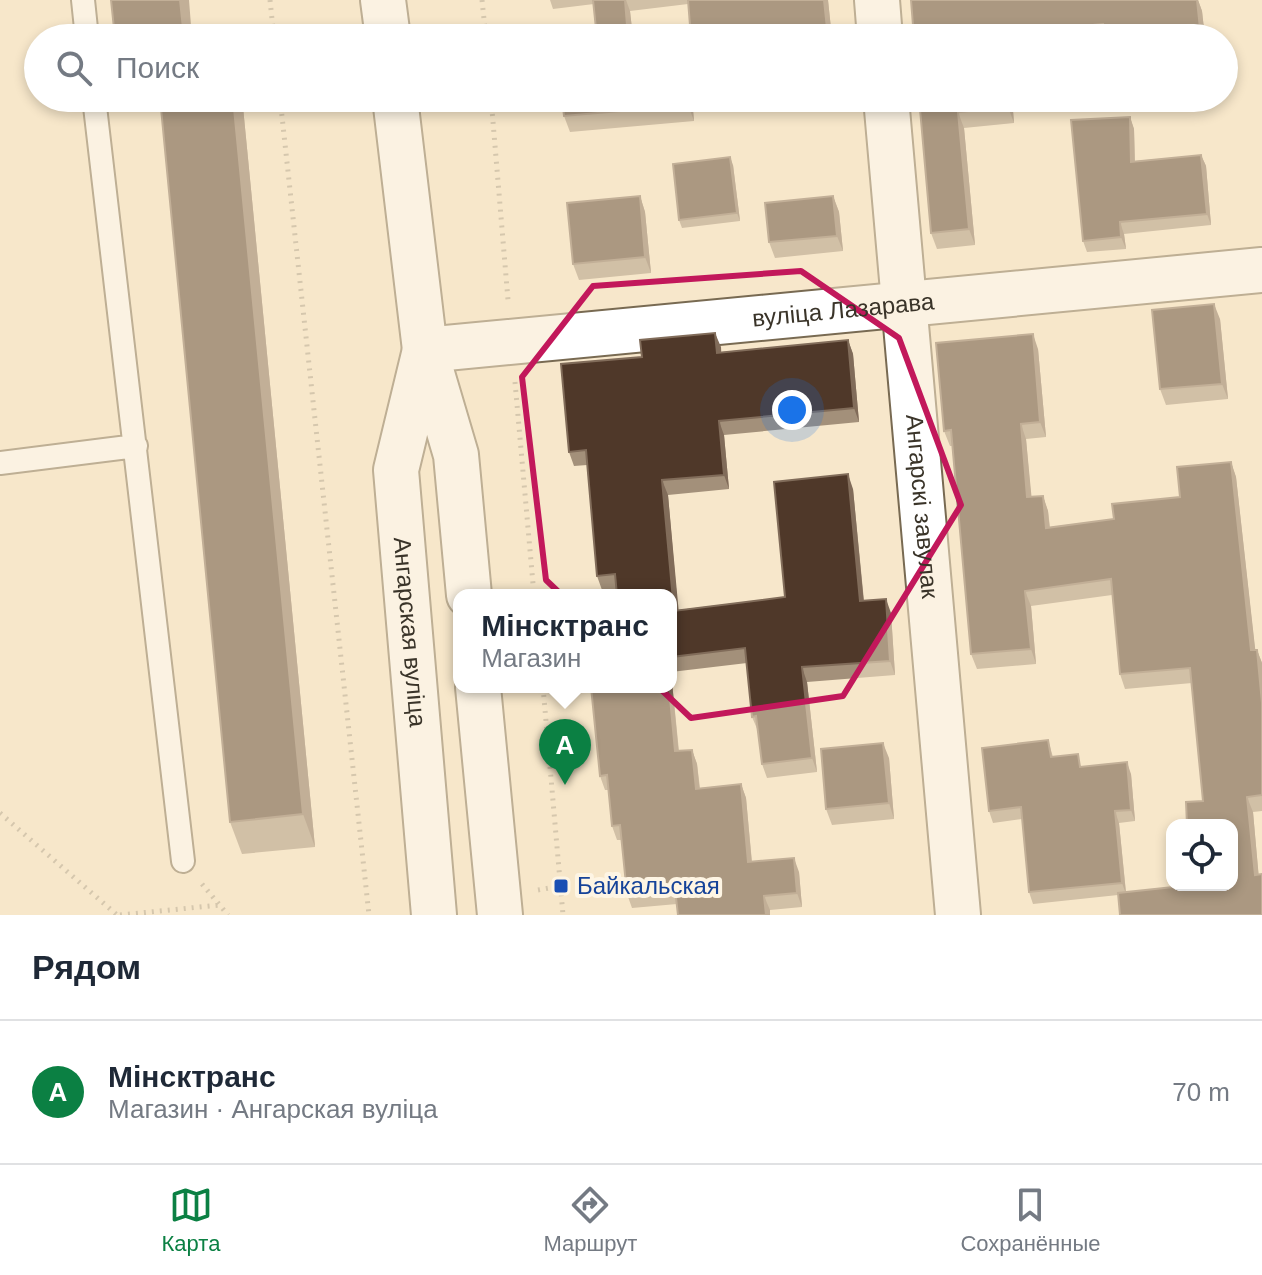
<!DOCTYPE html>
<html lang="ru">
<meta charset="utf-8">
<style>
body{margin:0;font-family:Helvetica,sans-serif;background:#f6f6f7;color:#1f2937}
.controls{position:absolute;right:24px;bottom:24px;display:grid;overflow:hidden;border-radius:16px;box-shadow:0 4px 12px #0003}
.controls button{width:72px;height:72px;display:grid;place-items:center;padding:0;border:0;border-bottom:2px solid #e0e1e3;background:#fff;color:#1f2937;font:40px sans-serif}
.you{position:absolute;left:792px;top:410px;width:28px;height:28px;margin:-20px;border:6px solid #fff;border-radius:50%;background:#1a73e8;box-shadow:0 0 0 12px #1a73e833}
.badge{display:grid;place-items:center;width:52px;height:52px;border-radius:50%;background:#0b8043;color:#fff;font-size:26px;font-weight:700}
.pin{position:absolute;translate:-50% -66px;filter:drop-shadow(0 2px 4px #0008)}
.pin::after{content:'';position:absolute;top:42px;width:28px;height:24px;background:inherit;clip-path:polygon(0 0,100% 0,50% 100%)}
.popup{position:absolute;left:453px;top:589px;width:224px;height:104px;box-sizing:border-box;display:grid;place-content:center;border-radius:16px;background:#fff;filter:drop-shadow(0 2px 6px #0005);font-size:26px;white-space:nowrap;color:#747a83}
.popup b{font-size:30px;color:#1f2937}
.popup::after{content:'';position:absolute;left:50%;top:100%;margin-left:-16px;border:16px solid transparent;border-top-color:#fff}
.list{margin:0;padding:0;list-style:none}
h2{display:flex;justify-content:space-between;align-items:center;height:104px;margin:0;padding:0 32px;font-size:34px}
h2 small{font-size:26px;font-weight:400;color:#747a83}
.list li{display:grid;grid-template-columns:52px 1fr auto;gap:24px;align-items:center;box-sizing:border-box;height:144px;padding:0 32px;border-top:2px solid #e0e1e3}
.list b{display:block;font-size:30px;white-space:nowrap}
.list p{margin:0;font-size:26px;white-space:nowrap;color:#747a83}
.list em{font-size:26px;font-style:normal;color:#747a83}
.icon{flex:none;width:44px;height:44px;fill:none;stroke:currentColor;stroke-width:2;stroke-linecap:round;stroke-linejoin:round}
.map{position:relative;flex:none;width:1262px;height:915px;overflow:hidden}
.search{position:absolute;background:#fff;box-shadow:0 4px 12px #0003;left:24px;right:24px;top:24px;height:88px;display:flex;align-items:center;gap:20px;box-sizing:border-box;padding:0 28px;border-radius:44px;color:#747a83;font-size:30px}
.sheet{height:248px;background:#fff}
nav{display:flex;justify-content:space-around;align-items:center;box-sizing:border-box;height:112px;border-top:2px solid #e0e1e3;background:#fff;font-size:22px;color:#747a83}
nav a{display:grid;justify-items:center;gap:4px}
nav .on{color:#0b8043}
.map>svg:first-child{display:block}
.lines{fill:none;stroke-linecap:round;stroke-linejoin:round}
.lane-casing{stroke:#786a52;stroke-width:26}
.street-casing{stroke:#786a52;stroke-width:48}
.secondary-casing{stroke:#786a52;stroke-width:48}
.path{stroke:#aca08b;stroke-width:5;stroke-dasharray:2 6;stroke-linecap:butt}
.lane{stroke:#fff;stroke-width:22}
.street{stroke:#fff;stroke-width:44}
.secondary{stroke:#fff;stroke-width:44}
.wall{fill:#a3907a}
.shaded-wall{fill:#816c5a}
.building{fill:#4f3829;stroke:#816c5a;stroke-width:2}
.marked{fill:none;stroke:#c2185b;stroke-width:6;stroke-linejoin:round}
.transit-dot{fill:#1a4fb4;stroke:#fef5e4;stroke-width:3}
.labels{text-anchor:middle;stroke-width:8;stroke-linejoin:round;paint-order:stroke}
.street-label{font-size:24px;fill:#3a3429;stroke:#fef5e4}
.transit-label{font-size:24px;fill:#164399;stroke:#fef5e4;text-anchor:start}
</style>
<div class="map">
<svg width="1262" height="915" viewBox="0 0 1262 915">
<rect width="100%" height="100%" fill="#f7e7cb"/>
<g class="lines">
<defs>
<path id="lane" d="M83,0l4,38
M94,98l89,763
M0,463l136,-17"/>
<g id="street">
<path d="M877,0l3,38"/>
<path id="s1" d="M886,98l72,817"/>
<path id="s2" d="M425,350l837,-80"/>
</g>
<g id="secondary">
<path d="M383,0l5,38"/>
<path d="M395,98l30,252 31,105 13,140"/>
<path id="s3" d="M425,350l-29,120 38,445"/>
<path d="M478,687l22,228"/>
</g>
</defs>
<!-- lane casing -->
<use href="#lane" class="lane-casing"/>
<!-- street casing -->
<use href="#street" class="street-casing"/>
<!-- secondary casing -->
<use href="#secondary" class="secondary-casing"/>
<!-- path -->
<path class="path" d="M270,0l4,38
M482,0l4,38
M280,98l89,817
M491,98l17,202
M515,382l19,213
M543,687l20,228
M0,813l117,102
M202,884l26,31
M538,890l23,-4
M120,915l100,-10"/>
<!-- lane -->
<use href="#lane" class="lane"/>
<!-- street -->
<use href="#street" class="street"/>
<!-- secondary -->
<use href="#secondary" class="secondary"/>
</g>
<!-- wall -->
<path class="wall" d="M550,0h278l4,38h-141l-3,-34 -58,7 3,27h-36l-3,-34 -41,5z
M911,0h287l4,11 3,27h-291z
M125,98h115l3,9 72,740 -73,7 -12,-32 -69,-713 -30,3z
M562,98h130l2,23 -124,11 -6,-16z
M919,98h93l2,25 -50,5 11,117 -38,4 -6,-16z
M1130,117l4,12 1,32 66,-6 5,11 5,59 -87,9 2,15 -39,3 -4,-11z
M733,165l7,56 -58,7 -3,-8z
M640,196l5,16 6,61 -72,7 -6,-16z
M833,196l6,16 4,39 -68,7 -6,-16z
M1220,319l8,80 -62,6 -6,-16z
M715,333l6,19 127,-12 5,14 6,68 -135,13 5,54 -61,6 10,115 107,-13 68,-108 11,112 27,12 4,62 -88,7 10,90 -50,6 -5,-14 -4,-33 -6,-14 -5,-54 -76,9 8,79 13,-1 5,14 3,24 41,-4 5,14 6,64 47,10 3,35 -32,3v5h-92l-1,-11 -45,4 -5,-14 -5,-54h-5l-5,-14 -3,-36h-4l-5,-14 71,-89v-92l-54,-6 -15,1 -5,-14 -10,-111 -13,1 -5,-14 73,-95z
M1038,349l8,88 -20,2 5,58 12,-1 5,15 2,16 64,-8 66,-22 51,-35 5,15 19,173h2l5,13v148l-9,1 9,103 -144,-20 -85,9 -4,-12 -7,-73 -29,4 -4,-12 59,-71 5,17 29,10 49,7 4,47 -16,2 7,69 66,-6 11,-85 -11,-118 -67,6 -5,-15 -8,-79 -81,11 5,58 -59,5 -6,-15 -19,-208h-2l-6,-15z
M889,758l5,61 -62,6 -6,-16z"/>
<!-- shaded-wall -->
<path class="shaded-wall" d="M180,0h9l3,38h-8z
M625,0h1l4,11 3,27h-5z
M824,0h4l4,38h-4z
M1197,0h1l4,11 3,27h-4z
M233,98h7l3,9 72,740 -12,-33z
M687,98h5l2,23 -6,-16z
M1007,98h5l2,25 -6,-16z
M958,112l6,16 11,117 -6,-16z
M1130,117l4,12 1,44 -4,-11z
M1201,155l5,11 5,59 -4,-11z
M730,157l3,8 7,56 -3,-8z
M640,196l5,16 6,61 -6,-16z
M833,196l6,16 4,39 -6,-15z
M1120,222l4,12 2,15 -5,-12z
M1214,304l6,15 8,80 -6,-15z
M715,333l6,14 1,20 -5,-14z
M1033,334l5,15 8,88 -6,-15z
M848,340l5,14 6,68 -5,-14z
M719,421l5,14 5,54 -5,-14z
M1021,424l5,15 7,73 -6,-15z
M1231,462l5,15 21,188 -6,-15z
M848,474l5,15 12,126 -5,-14z
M662,480l6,15 12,130 -6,-14z
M1043,496l5,15 3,32 -5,-15z
M1025,591l6,15 5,58 -5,-15z
M886,599l5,14 4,62 -5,-14z
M1257,650l5,13v40z
M802,667l5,15 10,90 -5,-14z
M671,672l9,94 -5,-15 -6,-64h2z
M883,743l6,15 5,61 -5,-16z
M692,750l5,14 4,39 -5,-14z
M1127,762l4,12 4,47 -4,-11z
M741,784l5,14 7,78 -5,-14z
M1247,797l6,15 7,78 -5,-15z
M1115,811l4,12 7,71 -4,-11z
M794,858l5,14 3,35 -5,-14z
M764,896l6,14v5h-4z"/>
<!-- building -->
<path class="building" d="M111,0h69l4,38h-69z
M593,0h32l3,38h-31z
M688,0h136l4,38h-137z
M911,0h286l4,38h-97l-1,-14 -102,9 1,5h-88z
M160,98h73l70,716 -73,8z
M562,98h125l1,7 -124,11z
M919,98h88l1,9 -50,5 11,117 -38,4z
M1130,117l1,45 70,-7 6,59 -87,8 1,15 -38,4 -12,-121z
M730,157l7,56 -58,7 -6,-56z
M640,196l5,61 -72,7 -6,-61z
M833,196l4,40 -68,6 -4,-39z
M1214,304l8,80 -62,5 -8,-79z
M715,333l2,20 131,-13 6,68 -135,13 5,54 -62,5 12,131 111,-14 -11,-115 74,-8 12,127 26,-2 4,62 -88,6 10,91 -50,6 -6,-48 -4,1 -7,-69 -74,9v-62h-54l-2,-21 -18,2 -11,-126 -17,2 -8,-88 81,-7 -2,-17z
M1033,334l7,88 -19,2 6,73 16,-1 3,32 68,-9 -2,-15 68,-7 -3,-30 54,-5 20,188h6l5,53v92l-15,2 8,78 7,-1v41h-142l-2,-22 74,-8h40v-60h-45l-1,-23 17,-1 -13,-133 -70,6 -9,-95 -86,12 6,58 -60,5 -20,-224 -7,1 -8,-88z
M591,687h78l6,64 17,-1 4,39 45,-5 7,78 46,-4 3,35 -33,3 2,19h-88l-3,-26 -48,5 -7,-69 -8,1 -5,-51 -7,1z
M1048,740l3,17 27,-3 2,13 47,-5 4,48 -16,1 7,72 -93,9 -8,-85 -32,4 -7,-63z
M883,743l6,60 -63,6 -5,-60z"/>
<!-- marked area -->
<path d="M0 0H1262V915H0ZM801,271l98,67 62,167 -118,191 -152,22 -145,-138 -24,-203 71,-91z" fill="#f7e7cb" fill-opacity=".55" fill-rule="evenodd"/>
<path class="marked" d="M801,271l98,67 62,167 -118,191 -152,22 -145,-138 -24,-203 71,-91z"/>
<!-- markers -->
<rect class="transit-dot" x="553" y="878" width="16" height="16" rx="4"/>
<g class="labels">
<!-- street labels -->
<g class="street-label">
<text dy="8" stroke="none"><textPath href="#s2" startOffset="420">вуліца Лазарава</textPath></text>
<text dy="8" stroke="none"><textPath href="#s1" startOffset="410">Ангарскі завулак</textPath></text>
<text dy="8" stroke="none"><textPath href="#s3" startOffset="286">Ангарская вуліца</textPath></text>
</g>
<!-- transit labels -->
<g class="transit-label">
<text x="577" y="894">Байкальская</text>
</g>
</g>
</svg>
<div class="controls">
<button><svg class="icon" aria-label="locate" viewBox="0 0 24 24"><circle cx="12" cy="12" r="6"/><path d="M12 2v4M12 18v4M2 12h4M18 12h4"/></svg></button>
</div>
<div class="you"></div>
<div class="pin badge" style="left:565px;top:785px">A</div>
<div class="popup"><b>Мінсктранс</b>Магазин</div>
<div class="search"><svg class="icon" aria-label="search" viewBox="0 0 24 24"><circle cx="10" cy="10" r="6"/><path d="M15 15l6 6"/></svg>Поиск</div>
</div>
<section class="sheet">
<h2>Рядом<small></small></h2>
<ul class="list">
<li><span class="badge">A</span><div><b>Мінсктранс</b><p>Магазин · Ангарская вуліца</p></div><em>70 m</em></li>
</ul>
</section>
<nav>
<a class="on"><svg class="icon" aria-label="map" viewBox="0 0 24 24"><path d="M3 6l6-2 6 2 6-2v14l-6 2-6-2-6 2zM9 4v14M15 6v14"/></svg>Карта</a>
<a><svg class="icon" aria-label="directions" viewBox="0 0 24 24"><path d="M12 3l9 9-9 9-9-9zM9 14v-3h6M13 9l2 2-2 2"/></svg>Маршрут</a>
<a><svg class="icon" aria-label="saved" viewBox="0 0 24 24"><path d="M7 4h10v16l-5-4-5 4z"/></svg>Сохранённые</a>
</nav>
